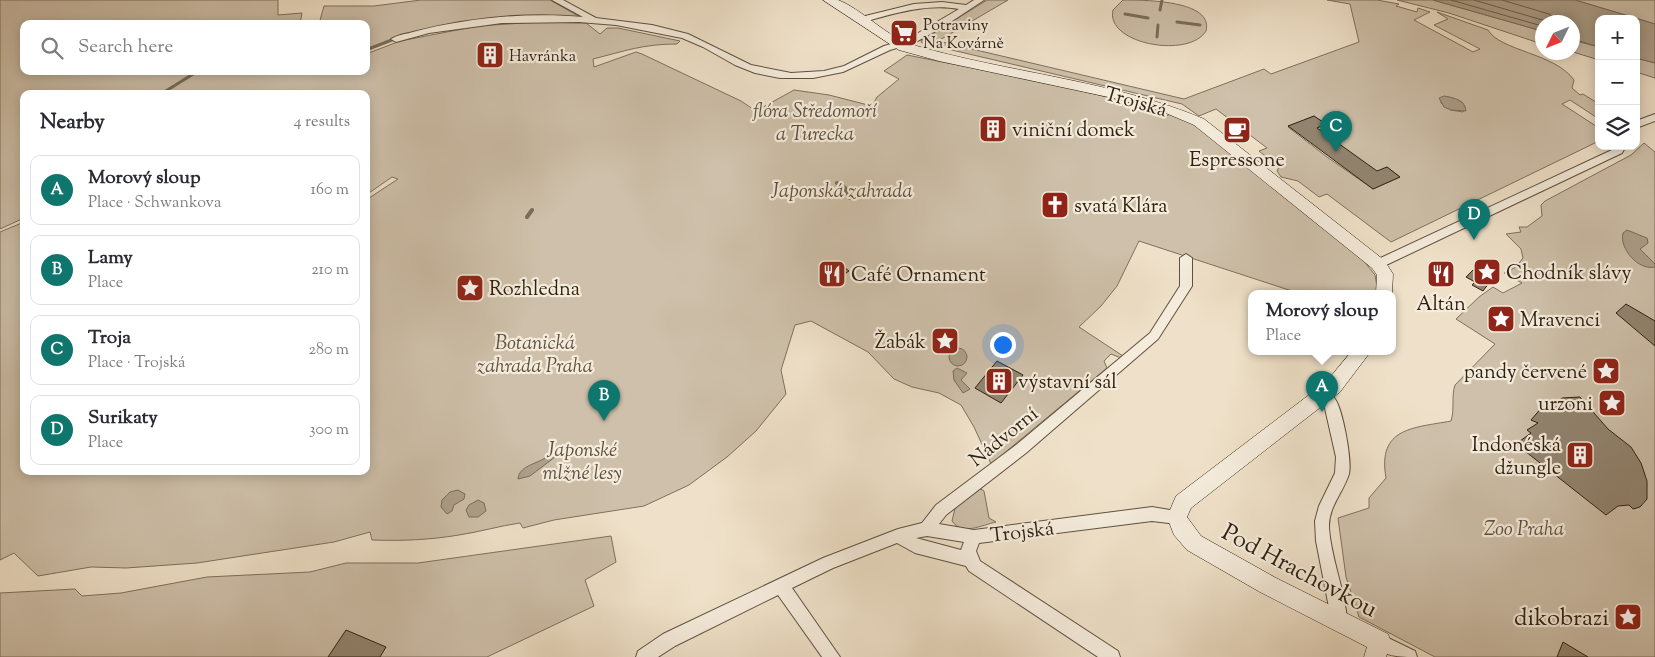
<!DOCTYPE html>
<meta charset="utf-8">
<style>
body{margin:0;font-family:"Sorts Mill Goudy",serif;background:#f2f2f3;color:#2b2b33}
.controls{position:absolute;right:15px;top:15px;display:grid;overflow:hidden;border-radius:10px;box-shadow:0 2px 12px #0003}
.controls button{width:45px;height:45px;display:grid;place-items:center;padding:0;border:0;border-bottom:1px solid #e1e1e2;background:#fff;color:#2b2b33;font:25px sans-serif}
.compass{position:absolute;left:1535px;top:15px;width:45px;height:45px;border-radius:50%;background:#fff;box-shadow:0 2px 12px #0003;rotate:227deg}
.you{position:absolute;left:1002px;top:344px;width:18px;height:18px;margin:-12px;border:4px solid #fff;border-radius:50%;background:#1a73e8;box-shadow:0 0 0 8px #1a73e833}
.badge{display:grid;place-items:center;width:32px;height:32px;border-radius:50%;background:#0f766e;color:#fff;font-size:16px;font-weight:700}
.pin{position:absolute;translate:-50% -41px;filter:drop-shadow(0 1px 2px #0008)}
.pin::after{content:'';position:absolute;top:26px;width:18px;height:15px;background:inherit;clip-path:polygon(0 0,100% 0,50% 100%)}
.popup{position:absolute;left:1248px;top:290px;width:148px;height:65px;box-sizing:border-box;display:grid;place-content:center;border-radius:10px;background:#fff;filter:drop-shadow(0 1px 4px #0005);font-size:16px;white-space:nowrap;color:#7c7c81}
.popup b{font-size:19px;color:#2b2b33}
.popup::after{content:'';position:absolute;left:50%;top:100%;margin-left:-10px;border:10px solid transparent;border-top-color:#fff}
.list{margin:0;padding:0;list-style:none}
h2{display:flex;justify-content:space-between;align-items:center;height:65px;margin:0;padding:0 20px;font-size:21px}
h2 small{font-size:16px;font-weight:400;color:#7c7c81}
.list li{display:grid;grid-template-columns:32px 1fr auto;gap:15px;align-items:center;box-sizing:border-box;height:70px;margin:0 10px 10px;padding:0 10px;border:1px solid #e1e1e2;border-radius:10px}
.list b{display:block;font-size:19px;white-space:nowrap}
.list p{margin:0;font-size:16px;white-space:nowrap;color:#7c7c81}
.list em{font-size:16px;font-style:normal;color:#7c7c81}
.icon{flex:none;width:28px;height:28px;fill:none;stroke:currentColor;stroke-width:2;stroke-linecap:round;stroke-linejoin:round}
.map{position:relative;flex:none;width:1655px;height:657px;overflow:hidden}
.search{position:absolute;background:#fff;box-shadow:0 2px 12px #0003;left:20px;top:20px;width:350px;height:55px;display:flex;align-items:center;gap:12px;box-sizing:border-box;padding:0 18px;border-radius:10px;color:#7c7c81;font-size:19px}
.panel{position:absolute;background:#fff;box-shadow:0 2px 12px #0003;left:20px;top:90px;width:350px;height:385px;border-radius:10px}
.map>svg:first-child{display:block}
.green{fill:#cec0aa;stroke:#7e705e;fill-rule:evenodd}
.water{fill:#ada08b;stroke:#7a6d5b}
.lines{fill:none;stroke-linecap:round;stroke-linejoin:round}
.shore{stroke:#6d604e;stroke-width:1}
.stream-far1{stroke:#7a6d5b;stroke-width:3}
.stream{stroke:#7a6d5b;stroke-width:4}
.building{fill:#928571;stroke:#2d2112}
.street-casing{stroke:#5e5140;stroke-width:2}
.secondary-casing{stroke:#2d2112;stroke-width:1}
.street{fill:#f5ecdc;fill-rule:evenodd}
.secondary{fill:#f5ecdc;fill-rule:evenodd}
.labels{text-anchor:middle;stroke-width:4.5;stroke-linejoin:round;paint-order:stroke}
.far-poi-label{font-size:16px;fill:#2d2112;stroke:#f5ecdc;text-anchor:start}
.street-label{font-size:20px;fill:#2d2112;stroke:#f5ecdc}
.park-label{font-size:20px;font-style:italic;fill:#5d5140;stroke:#f5ecdc}
.poi-label{font-size:20px;fill:#2d2112;stroke:#f5ecdc;text-anchor:start}
.near-street-label{font-size:24px;fill:#2d2112;stroke:#f5ecdc}
.near-poi-label{font-size:24px;fill:#2d2112;stroke:#f5ecdc;text-anchor:end}
</style>
<div class="map">
<svg width="1655" height="657" viewBox="0 0 1655 657">
<rect width="100%" height="100%" fill="#efe1c9"/>
<filter id="stains"><feTurbulence type="fractalNoise" baseFrequency=".004" numOctaves="4"/><feColorMatrix values="0 0 0 0 .2 0 0 0 0 .09 0 0 0 0 .02 0 0 0 .5 -.17"/></filter>
<radialGradient id="worn" r=".72"><stop offset=".6" stop-color="#630" stop-opacity="0"/><stop offset="1" stop-color="#630" stop-opacity=".3"/></radialGradient>
<!-- green -->
<path class="green" d="M0,0h278v15l24,-2 -2,11h-276v47h342v-17l34,-13 78,-15 60,-4 48,1 14,11 7,-6h11l62,13 -3,3c-34,0 -52,7 -84,15l1,8 42,-15 6,2 99,47 15,10 38,-21 35,5 43,11 5,-9 22,-18 -15,-8 23,-16c85,17 169,32 253,56l-1,3 7,2 5,-2 22,9 167,133 15,19 3,18h-80l-159,-52 -22,45 -16,20 -22,21 44,29 -2,2 -10,-4 -7,7 3,7 -116,96 -17,-37 -13,-22 -22,-12 -27,-6 -18,-8 -26,-27 -57,-31 -16,4 -14,45 5,24 -30,37 -29,26 -38,28 -45,21 -90,14 -31,8 -3,-5c-21,3 -41,9 -61,12 -30,5 -57,6 -87,5l-2,-8 -36,10 -137,21 -71,5 -35,-1 -53,9 -24,-23 -14,7v-328l24,-10v249h342v-271l32,-21 -6,-2 -26,18v-101h-342v124l-24,11z
M421,0h129l30,17 -53,-1 -121,18 -40,15v-25h-47l5,-18h50z
M987,0h21l-70,41 246,58 80,-30 7,5 88,-32 -9,-38 -23,-4h50l22,4 -3,2 21,6 1,-4 12,4 -16,8 59,32 7,-3 -46,-24 14,-6 -11,-7 51,18c12,21 67,23 86,50l-2,8 8,7 3,-1 16,10v15l-29,-19 -8,4 37,24v13l-208,101 -64,-48 -8,3 -21,-16 -17,-4 -4,-6 2,-4 -20,-16 8,-3 -51,-39 -17,7 -17,-12 -260,-61 -1,-2zM1448,97l14,5 3,5 -2,5 -12,-2 -10,-7v-3zM1314,116l11,8 -9,4 61,44 10,-5 13,10 -27,12 -46,-32 -39,-30z
M1123,0c21,0 91,0 83,31 -17,28 -101,13 -93,-21z
M1397,0h36l109,31v13l-93,-31z
M1575,0h80v24z
M1572,40l27,7v13l-26,-8z
M1636,58l19,5v15l-19,-6z
M1644,143l11,9v505h-220l-76,-40 -13,-40 -8,-59 31,-10v-10l17,-20c-9,-51 28,-50 65,-57 4,-13 0,-24 4,-36l40,-41 -39,-25 23,-22 14,-10 10,6 19,-10 -18,-10 12,-6 7,-9 -2,-9 -15,-15 15,-2 -2,-5h8l15,-11 -1,-11 4,-4 86,-46z
M979,488l5,3 5,27 7,4c-14,3 -34,14 -44,-1l3,-13z
M611,536l5,26 -31,18 9,26 -107,51h-487v-64l75,-4 7,7 39,-3 86,-16 103,-5 36,-9h72z"/>
<!-- water -->
<path class="water" d="M1433,0h142l80,24v39l-19,-5v-39h-37v28l-26,-8 -1,-17h-30v9z
M1444,96c11,2 21,4 22,15l-15,-1 -7,-3 -5,-9z
M1627,230l20,8 1,5 -8,6 15,15v3c-17,4 -36,-19 -32,-34z
M949 357a9 9 0 1 1 18 0a9 9 0 1 1-18 0Z
M957,368l10,5 -6,7 9,9 -7,4 -9,-13 -1,-9z
M561,445l4,1 -2,5 -33,25 -12,3c1,-13 18,-15 27,-21 6,-4 9,-10 16,-13z
M458,490l7,4 -1,5 -10,6 -2,6 -5,3 -6,-7 1,-7 8,-8z
M478,500l6,3 2,8 -8,6h-9l-3,-7 3,-5z"/>
<g class="lines">
<!-- shore -->
<path class="shore" d="M1451,0l91,26
M1474,0l75,22
M1502,0l47,14 10,8"/>
<!-- stream-far1 -->
<path class="stream-far1" d="M1160,10l2,-10
M1125,14l23,4
M1177,22l23,3
M1157,37l1,-12
M366,50l31,-12
M161,94l37,-23"/>
<!-- stream -->
<path class="stream" d="M837,183l8,5 5,10
M527,217l5,-7"/>
</g>
<!-- building -->
<path class="building" d="M1314,116l12,8 -9,4 60,43 10,-4 13,10 -27,12 -85,-63z
M837,262l12,9 -20,13 -10,-9z
M1473,270l19,9 -9,12 -11,-6 3,-3 -9,-5z
M1626,304l29,17v25l-39,-33z
M997,361l26,14 -22,28 -26,-15z
M1580,397l28,32 23,18 10,16 6,18v18l-7,8 -7,2 -4,-4 -11,1 -12,9 -90,-71 15,-11 -4,-3 11,-7 -7,-3 12,-14 12,-2 7,-6z
M346,630l40,17 -6,10h-52z
M1563,642l25,15h-31z"/>
<g class="lines">
<defs>
<path id="street" d="M552,0h11l33,18 56,7 36,9 63,31 40,8 33,-2 20,-5 40,-20 24,-7 51,-30c-33,-6 -67,5 -99,14l-4,-3 1,-2 57,-14 28,-2 24,3 8,-5h10l-41,27 -29,16 -24,7 -47,22 -30,6h-33l-25,-5 -20,-8 -32,-18 -21,-9 -66,-13 -37,-3 -77,1 -73,10 -33,9 -5,-3c6,-4 15,-5 22,-7 54,-14 114,-20 170,-15z
M1655,114v7l-19,7v-7z
M1616,146h10l-4,7 -240,114 -4,1 -6,-4 2,-3 240,-112z
M1186,254l6,4v28l-34,53 -132,114 -80,62 -7,9 35,6 178,-23 30,5 2,5 -2,5 -5,2 -25,-3 -173,22 -3,8 4,10 138,90 2,6h-22l-129,-86 -3,-5 -51,-13 -18,-10 -64,25 -41,20 48,69h-18l-44,-62 -103,51 -17,11h-22l2,-6 25,-17 160,-76 75,-29 24,-6 14,-18 80,-60 134,-112 30,-47v-28zM927,536l37,6 -3,8 -45,-12z
M1323,390c5,1 9,4 12,9 8,11 17,62 14,75 -6,19 -21,33 -20,54 2,28 13,55 17,83l1,12 -2,5 -6,3 -6,-3 -17,-87 -1,-20 4,-15 16,-33 1,-16 -12,-53 -8,-9 2,-4z
M1380,634l35,17 2,6c-15,0 -38,0 -45,-15l2,-6z"/>
<path id="secondary" d="M823,0c4,0 11,0 15,0 24,9 50,38 75,45 96,28 198,35 291,74l180,141 9,14 -1,19h-16l1,-18 -5,-7 -178,-143 -33,-14 -48,-13 -174,-37 -40,-11z
M1352,351h19l-31,41 -149,116 -4,9 14,19 75,42 112,56 3,8 -5,15h-22l3,-10 -107,-55 -73,-42 -13,-15 -7,-18 9,-21 150,-114z"/>
</defs>
<!-- street casing -->
<use href="#street" class="street-casing"/>
<!-- secondary casing -->
<use href="#secondary" class="secondary-casing"/>
<!-- street -->
<use href="#street" class="street"/>
<!-- secondary -->
<use href="#secondary" class="secondary"/>
</g>
<!-- icons -->
<defs>
<symbol id="supermarket-square" viewBox="-11 -11 22 22"><rect x="-9" y="-9" width="18" height="18" rx="4" fill="#8f2418" stroke="#f5ecdc"/><path d="M-6-5.5h2.5l.6 2H6L4.5 2H-2.5L-4.4-4H-6ZM-1.5 3.2a1.3 1.3 0 1 0 .1 0ZM3 3.2a1.3 1.3 0 1 0 .1 0Z" fill="#fff"/></symbol>
<symbol id="building-square" viewBox="-11 -11 22 22"><rect x="-9" y="-9" width="18" height="18" rx="4" fill="#8f2418" stroke="#f5ecdc"/><path d="M-4-6H4V6H1V3H-1V6H-4ZM-2.5-4.3h1.7v1.8h-1.7ZM.8-4.3h1.7v1.8H.8ZM-2.5-1h1.7V.8h-1.7ZM.8-1h1.7V.8H.8Z" fill="#fff"/></symbol>
<symbol id="cafe-square" viewBox="-11 -11 22 22"><rect x="-9" y="-9" width="18" height="18" rx="4" fill="#8f2418" stroke="#f5ecdc"/><path d="M-5.5-4.5H6V0H3Q3 3.5 0 3.5H-2.5Q-5.5 3.5-5.5 0ZM3-3.2v2h1.7v-2ZM-6 4.5H4V6H-6Z" fill="#fff"/></symbol>
<symbol id="church-square" viewBox="-11 -11 22 22"><rect x="-9" y="-9" width="18" height="18" rx="4" fill="#8f2418" stroke="#f5ecdc"/><path d="M-1.2-6h2.4v3.5h3.3v2.4h-3.3V6h-2.4V-.1h-3.3v-2.4h3.3Z" fill="#fff"/></symbol>
<symbol id="sight-square" viewBox="-11 -11 22 22"><rect x="-9" y="-9" width="18" height="18" rx="4" fill="#8f2418" stroke="#f5ecdc"/><path d="M0-6L1.8-2.2L6-1.7L2.9 1.2L3.7 5.4L0 3.3L-3.7 5.4L-2.9 1.2L-6-1.7L-1.8-2.2Z" fill="#fff"/></symbol>
<symbol id="restaurant-square" viewBox="-11 -11 22 22"><rect x="-9" y="-9" width="18" height="18" rx="4" fill="#8f2418" stroke="#f5ecdc"/><path d="M-5-6h1v4h1v-4h1v4h1v-4h1v5L-1.5 .5V6h-2V.5L-5-1ZM5-6V6H3V1.5H1.5Q1.5-4 5-6Z" fill="#fff"/></symbol>
</defs>
<g fill-rule="evenodd">
<use href="#supermarket-square" x="888" y="17" width="32" height="32"/>
<use href="#building-square" x="474" y="39" width="32" height="32"/>
<use href="#building-square" x="977" y="113" width="32" height="32"/>
<use href="#cafe-square" x="1221" y="114" width="32" height="32"/>
<use href="#church-square" x="1039" y="189" width="32" height="32"/>
<use href="#sight-square" x="1471" y="256" width="32" height="32"/>
<use href="#restaurant-square" x="816" y="258" width="32" height="32"/>
<use href="#restaurant-square" x="1425" y="258" width="32" height="32"/>
<use href="#sight-square" x="454" y="272" width="32" height="32"/>
<use href="#sight-square" x="1485" y="303" width="32" height="32"/>
<use href="#sight-square" x="929" y="325" width="32" height="32"/>
<use href="#sight-square" x="1590" y="355" width="32" height="32"/>
<use href="#building-square" x="983" y="365" width="32" height="32"/>
<use href="#sight-square" x="1596" y="387" width="32" height="32"/>
<use href="#building-square" x="1564" y="439" width="32" height="32"/>
<use href="#sight-square" x="1612" y="601" width="32" height="32"/>
</g>
<g class="labels">
<!-- far-poi labels -->
<g class="far-poi-label">
<text x="923" y="30">Potraviny<tspan x="923" dy="18">Na Kovárně</tspan></text>
<text x="509" y="61">Havránka</text>
</g>
<!-- street labels -->
<g class="street-label">
<text transform="translate(1136 101) rotate(16)" y="7">Trojská</text>
<text transform="translate(1003 436) rotate(-39)" y="7">Nádvorní</text>
<text transform="translate(1022 531) rotate(-7)" y="7">Trojská</text>
</g>
<!-- park labels -->
<g class="park-label">
<text x="815" y="117">flóra Středomoří<tspan x="815" dy="23">a Turecka</tspan></text>
<text x="842" y="197">Japonská zahrada</text>
<text x="535" y="349">Botanická<tspan x="535" dy="23">zahrada Praha</tspan></text>
<text x="582" y="456">Japonské<tspan x="582" dy="23">mlžné lesy</tspan></text>
<text x="1524" y="535">Zoo Praha</text>
</g>
<!-- poi labels -->
<g class="poi-label">
<text x="1012" y="136">viniční domek</text>
<text x="1237" y="166" text-anchor="middle">Espressone</text>
<text x="1074" y="212">svatá Klára</text>
<text x="1506" y="279">Chodník slávy</text>
<text x="851" y="281">Café Ornament</text>
<text x="489" y="295">Rozhledna</text>
<text x="1441" y="310" text-anchor="middle">Altán</text>
<text x="1520" y="326">Mravenci</text>
<text x="926" y="348" text-anchor="end">Žabák</text>
<text x="1587" y="378" text-anchor="end">pandy červené</text>
<text x="1018" y="388">výstavní sál</text>
<text x="1593" y="410" text-anchor="end">urzoni</text>
<text x="1561" y="451" text-anchor="end">Indonéská<tspan x="1561" dy="23">džungle</tspan></text>
</g>
<!-- near-street labels -->
<g class="near-street-label">
<text transform="translate(1300 570) rotate(28)" y="8">Pod Hrachovkou</text>
</g>
<!-- near-poi labels -->
<g class="near-poi-label">
<text x="1609" y="625">dikobrazi</text>
</g>
</g>
<rect width="100%" height="100%" filter="url(#stains)"/>
<rect width="100%" height="100%" fill="url(#worn)"/>
</svg>
<div class="controls">
<button>+</button>
<button>−</button>
<button><svg class="icon" aria-label="layers" viewBox="0 0 24 24"><path d="M12 4l9 5-9 5-9-5zM3 14l9 5 9-5"/></svg></button>
</div>
<svg class="compass" viewBox="-18 -18 36 36"><path d="M0-13l5 13h-10z" fill="#e53935"/><path d="M0 13l5-13h-10z" fill="#7c7c81"/></svg>
<div class="you"></div>
<div class="pin badge" style="left:1322px;top:412px">A</div>
<div class="popup"><b>Morový sloup</b>Place</div>
<div class="pin badge" style="left:604px;top:421px">B</div>
<div class="pin badge" style="left:1336px;top:152px">C</div>
<div class="pin badge" style="left:1474px;top:240px">D</div>
<div class="search"><svg class="icon" aria-label="search" viewBox="0 0 24 24"><circle cx="10" cy="10" r="6"/><path d="M15 15l6 6"/></svg>Search here</div>
<section class="panel">
<h2>Nearby<small>4 results</small></h2>
<ul class="list">
<li><span class="badge">A</span><div><b>Morový sloup</b><p>Place · Schwankova</p></div><em>160 m</em></li>
<li><span class="badge">B</span><div><b>Lamy</b><p>Place</p></div><em>210 m</em></li>
<li><span class="badge">C</span><div><b>Troja</b><p>Place · Trojská</p></div><em>280 m</em></li>
<li><span class="badge">D</span><div><b>Surikaty</b><p>Place</p></div><em>300 m</em></li>
</ul>
</section>
</div>
